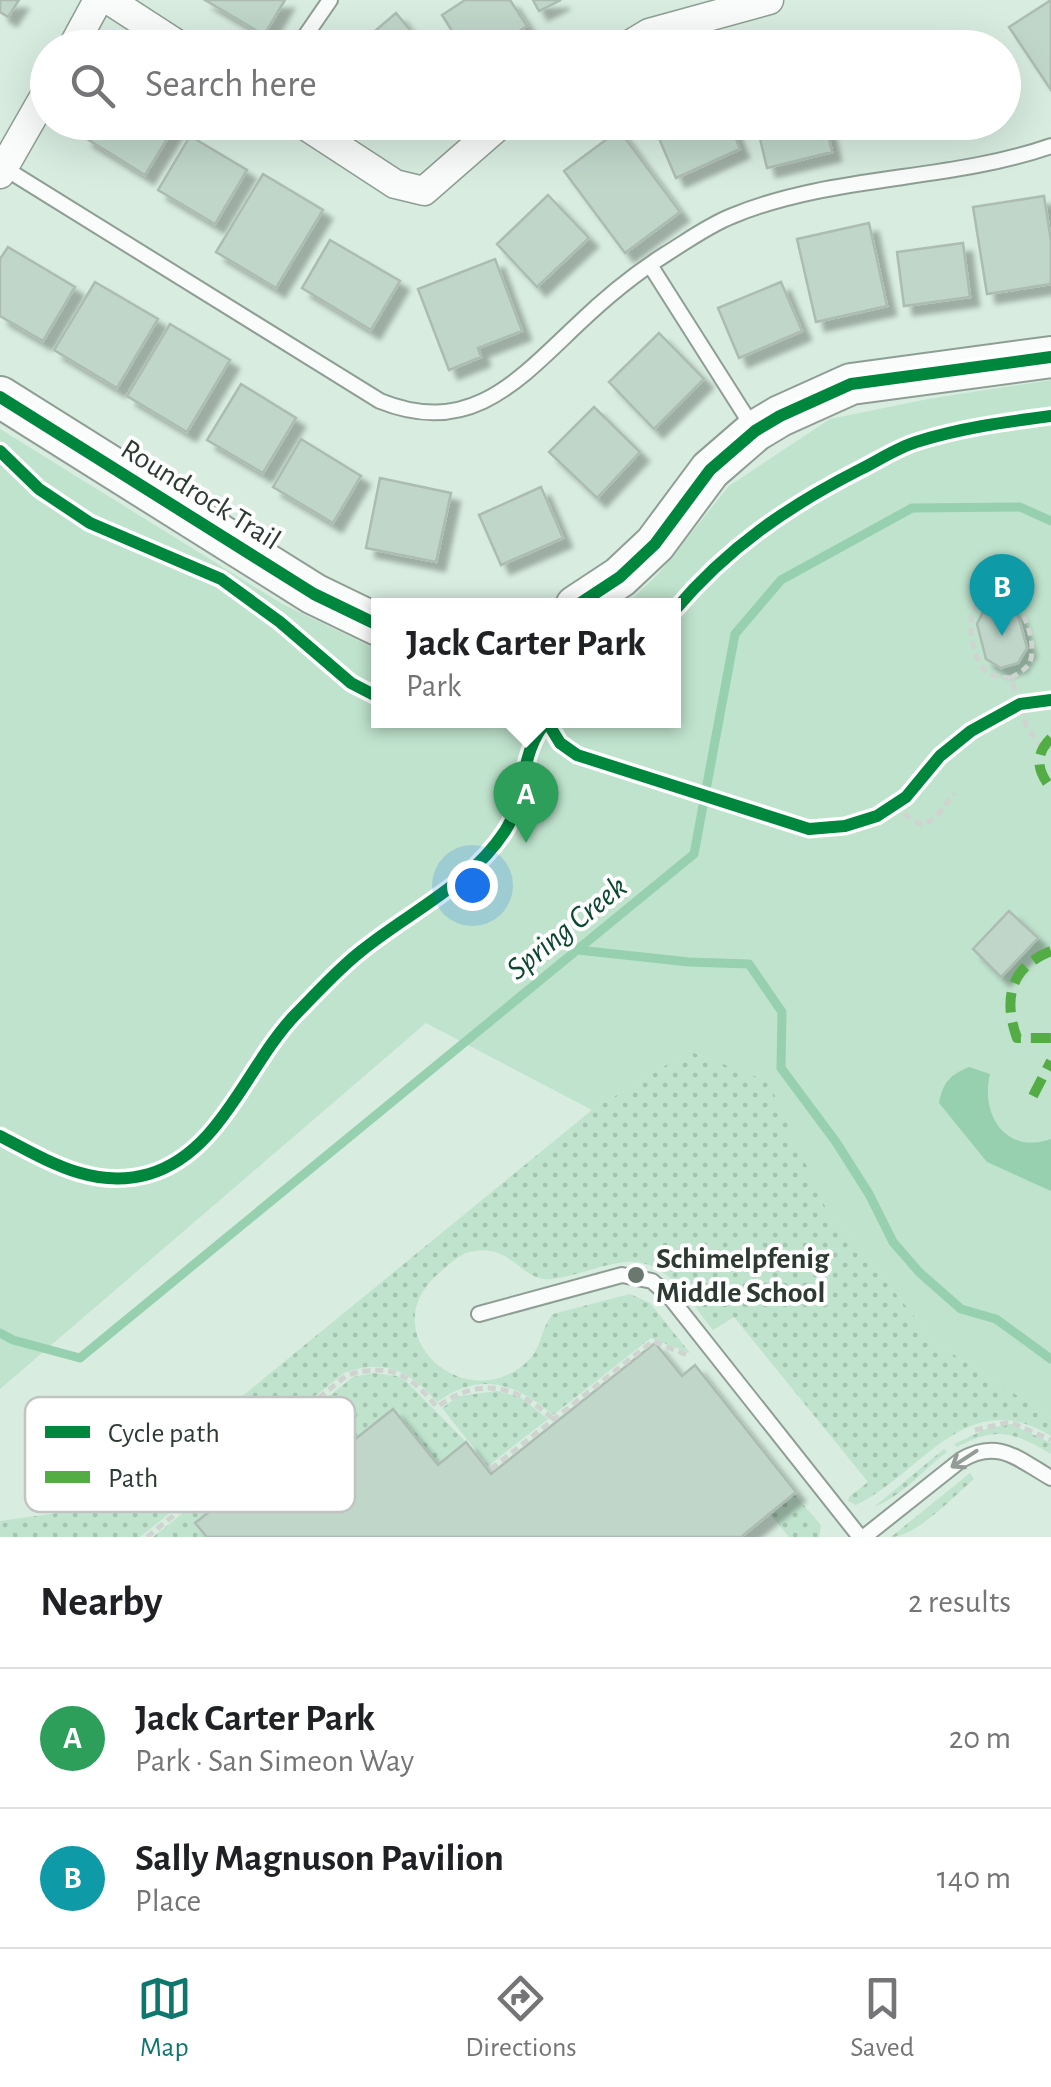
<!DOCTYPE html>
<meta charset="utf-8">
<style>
body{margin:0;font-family:"Alegreya Sans",sans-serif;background:#f6f6f6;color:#202124}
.you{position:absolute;left:472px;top:885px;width:35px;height:35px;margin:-25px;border:8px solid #fff;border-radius:50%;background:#1a73e8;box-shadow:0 0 0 15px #1a73e833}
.badge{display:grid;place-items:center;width:65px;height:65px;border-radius:50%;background:#0f766e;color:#fff;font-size:32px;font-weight:700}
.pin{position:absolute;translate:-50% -82px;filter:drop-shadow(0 2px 5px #0008)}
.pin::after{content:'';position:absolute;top:52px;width:35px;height:30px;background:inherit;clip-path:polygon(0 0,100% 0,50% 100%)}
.popup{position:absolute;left:371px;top:598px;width:310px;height:130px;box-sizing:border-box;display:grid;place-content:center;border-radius:0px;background:#fff;filter:drop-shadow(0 2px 8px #0005);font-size:32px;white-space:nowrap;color:#757577}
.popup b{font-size:38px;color:#202124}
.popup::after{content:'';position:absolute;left:50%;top:100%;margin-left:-20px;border:20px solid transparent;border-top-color:#fff}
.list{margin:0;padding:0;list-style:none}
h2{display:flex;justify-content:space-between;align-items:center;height:130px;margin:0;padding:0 40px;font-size:42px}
h2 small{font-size:32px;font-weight:400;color:#757577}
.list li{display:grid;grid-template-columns:65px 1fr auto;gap:30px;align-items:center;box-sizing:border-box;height:140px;padding:0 40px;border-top:2px solid #e0e0e0}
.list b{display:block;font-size:38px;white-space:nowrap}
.list p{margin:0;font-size:32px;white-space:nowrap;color:#757577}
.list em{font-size:32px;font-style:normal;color:#757577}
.icon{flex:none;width:55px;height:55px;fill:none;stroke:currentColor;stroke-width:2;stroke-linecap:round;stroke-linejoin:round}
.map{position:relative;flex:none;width:1051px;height:1537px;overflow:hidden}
.search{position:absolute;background:#fff;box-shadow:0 10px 40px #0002;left:30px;right:30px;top:30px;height:110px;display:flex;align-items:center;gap:25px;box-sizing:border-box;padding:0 35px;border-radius:55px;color:#757577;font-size:38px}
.sheet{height:410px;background:#fff}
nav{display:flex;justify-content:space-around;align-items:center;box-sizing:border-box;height:140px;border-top:2px solid #e0e0e0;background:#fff;font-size:28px;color:#757577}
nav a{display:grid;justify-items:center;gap:5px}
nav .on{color:#0f766e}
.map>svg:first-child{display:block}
.grass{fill:url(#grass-dots)}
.park{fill:#bfe3cd}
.water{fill:#96d0af}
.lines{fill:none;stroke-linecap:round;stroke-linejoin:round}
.stream{stroke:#96d0af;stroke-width:9}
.building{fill:#bfd6c9;stroke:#adbcb3;stroke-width:2.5;filter:url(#shadow)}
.lane-casing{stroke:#8f9e95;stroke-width:18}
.street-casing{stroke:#8f9e95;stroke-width:31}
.secondary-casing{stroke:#8f9e95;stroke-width:44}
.path{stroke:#cfd4d1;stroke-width:5;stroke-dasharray:8 5;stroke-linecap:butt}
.lane{stroke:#f9fcfa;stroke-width:14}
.street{stroke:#f9fcfa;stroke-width:28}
.secondary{stroke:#f9fcfa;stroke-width:40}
.quiet{stroke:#54ac45;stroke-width:10;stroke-dasharray:20 10;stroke-linecap:butt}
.cycleway-casing{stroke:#fff;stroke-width:19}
.cycleway{stroke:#00873e;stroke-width:12}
.oneway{stroke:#939c96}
.poi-dot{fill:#697970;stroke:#fff;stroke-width:4}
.labels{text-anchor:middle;stroke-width:8;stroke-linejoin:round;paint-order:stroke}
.street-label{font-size:30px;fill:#2d3b33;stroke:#fff}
.poi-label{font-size:30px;font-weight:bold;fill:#2d3b33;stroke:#fff;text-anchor:start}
.water-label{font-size:32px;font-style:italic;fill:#0b482d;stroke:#fff}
.key{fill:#fff;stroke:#c0c4c2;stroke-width:2.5}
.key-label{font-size:28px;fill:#2d3b33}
</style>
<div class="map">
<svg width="1051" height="1537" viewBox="0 0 1051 1537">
<defs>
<pattern id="grass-dots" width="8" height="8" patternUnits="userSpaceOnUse" patternTransform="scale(2.5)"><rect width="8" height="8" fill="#bfe3cd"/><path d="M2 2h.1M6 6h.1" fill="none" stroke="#a4c4b0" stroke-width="1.8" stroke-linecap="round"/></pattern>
<filter id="shadow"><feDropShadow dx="9" dy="9" stdDeviation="2.5" flood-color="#0004"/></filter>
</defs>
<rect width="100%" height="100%" fill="#d8ece0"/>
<!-- grass -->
<path class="grass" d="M689,1051l80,30 56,125 111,137 115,74v19c-85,-52 -128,37 -195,69l-8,-4 1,-4 19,-15 -134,-165 -21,13c-23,-28 -45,-71 -86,-68 -25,2 -50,14 -75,17 -32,4 -39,-38 -83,-27 -12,4 -22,14 -31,22 -68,59 28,147 91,86 13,-13 12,-33 24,-46l77,-20 20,9 40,50 -39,-15 -98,77c-37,-32 -73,-44 -116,-13 -27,-31 -52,-44 -93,-29l-204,164h-140v-16l108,-15 484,-396z
M373,1373l24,3 10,6 59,60 -28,23 -45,-56 -59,47 -23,-29 -16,12 -7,-10 65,-52z
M497,1391l23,6 28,22 -60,47 -46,-58 17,-12z
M1011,1424l40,19v11c-37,-22 -55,-28 -94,-7l-3,-3 32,-15z
M274,1439l8,11 -62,50 -9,-10z
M944,1449l3,3c-23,17 -46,45 -73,55z
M970,1473l4,6c-20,17 -58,58 -83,58z
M793,1493l28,32 -2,12h-30l-20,-24z
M198,1501l9,10 -12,12 12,14h-54z"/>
<!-- park -->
<path class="park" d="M1051,380v1037l-115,-74 -111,-137 -57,-125 -79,-30 -97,59 -166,-87 -426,366v-960l282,175 96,46v70h296v-114l-48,-1 33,-32 70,-87 101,-67 98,-20z"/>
<!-- water -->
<path class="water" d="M969,1067l21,7c-10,41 16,81 61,65v52l-64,-29 -48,-59c4,-21 11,-28 30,-36z"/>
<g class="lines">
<!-- stream -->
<path class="stream" d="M578,950l111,12 60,2 33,48 -1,56 55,74 33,52 24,48 26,30 42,37 35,10 55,40
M0,1333l13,7 67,18 614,-504 41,-220 46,-54 131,-72 108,-1 31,14"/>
</g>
<!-- building -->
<path class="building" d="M0,0h19l-11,17 -8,-5z
M205,0h80l-21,35z
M465,0h45l17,26 -34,22h-30l-21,-33z
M533,0h28l-22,11z
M1051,0v90l-42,-63z
M396,13l29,35h-70z
M93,122h77l5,4 -30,49 -61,-38z
M652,122h77l11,27 -64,29z
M756,122h69l7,30 -65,16z
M619,130l61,82 -55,41 -61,-82z
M190,136l57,34 -32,54 -57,-34z
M263,174l60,36 -47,78 -60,-36z
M548,195l41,43 -52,49 -40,-43z
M1044,196l7,45v43l-64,10 -14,-87z
M869,223l18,83 -71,16 -19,-83z
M330,240l70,41 -29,49 -69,-42z
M963,243l7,54 -66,9 -7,-54z
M8,247l67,40 -32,54 -43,-25v-57z
M495,259l27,72 -44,17 3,9 -32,13 -31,-81z
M95,282l63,37 -41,69 -63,-38z
M781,282l21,49 -63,27 -21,-50z
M170,324l60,36 -43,72 -60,-36z
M659,333l45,46 -50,50 -45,-47z
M241,384l55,34 -33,55 -56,-33z
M594,407l46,45 -43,46 -48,-46z
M301,439l60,37 -28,47 -60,-36z
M380,478l71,15 -15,69 -70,-14z
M541,487l22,51 -62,27 -22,-50z
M1002,605l15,7 10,36 -9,15 -17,5 -15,-9 -9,-35 8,-16z
M1009,911l29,27 -37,39 -28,-28z
M655,1343l27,33 13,-11 101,127 -55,45h-534l-12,-14 118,-94 21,27 59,-47 45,56 28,-23 25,32z"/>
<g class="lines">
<defs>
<path id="lane" d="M297,48l33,-48
M1,166l379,235c89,36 137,-19 197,-76 27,-26 57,-51 89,-71 21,-13 43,-29 66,-38 101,-42 216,-34 319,-70
M650,265l104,164
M479,1314l143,-39 30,6 17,15 191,241
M864,1537l97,-77c37,-22 57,-1 90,18"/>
<path id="street" d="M109,0l74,48
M72,48l26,-48
M624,48l25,-15 120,-33
M300,122l95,62 29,7 79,-69
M0,174l48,-84"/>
<path id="secondary" d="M0,397l314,197 64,31
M576,606l44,-29 35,-33 55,-74 45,-39 25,-15 71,-32 200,-27"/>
</defs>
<!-- lane casing -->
<use href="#lane" class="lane-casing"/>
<!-- street casing -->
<use href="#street" class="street-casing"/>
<!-- secondary casing -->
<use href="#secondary" class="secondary-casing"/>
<!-- path -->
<path class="path" d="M1011,678c6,-4 14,-8 18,-14 11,-19 -9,-84 -45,-66 -21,10 -13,54 -1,70 7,9 17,9 28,10l16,49 14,20
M896,803c28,37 36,18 59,-10
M975,1430l35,-8 41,18
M278,1431l11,12
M491,1469l162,-128 34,14
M203,1492l9,12
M147,1537l200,-162c44,-12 61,-2 90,32 44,-32 80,-21 117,13"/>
<!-- lane -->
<use href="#lane" class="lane"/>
<!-- street -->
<use href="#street" class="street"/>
<!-- secondary -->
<use href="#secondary" class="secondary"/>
<!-- quiet -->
<path class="quiet" d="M1051,738c-16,16 -15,32 0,50
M1051,951c-41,16 -48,48 -34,87h34
M1033,1096l18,-35"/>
<defs>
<path id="cycleway" d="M0,397l314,197 64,31
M0,451l39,38 51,34 131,56 59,43 71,61 27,14
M576,606l44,-29 35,-33 55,-74 45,-39 25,-15 71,-32 200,-27
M674,611c53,-63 114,-105 187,-142 18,-9 36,-21 55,-27 44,-14 89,-20 135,-26
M546,720l14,23 17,12 232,74 36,-3 32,-10 29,-19 34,-41 31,-25 49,-27 31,-4
M0,1136c48,25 94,54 149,38 72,-21 98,-109 146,-159 21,-21 42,-45 65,-63 49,-40 110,-67 145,-121 23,-36 13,-79 43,-111"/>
</defs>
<!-- cycleway casing -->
<use href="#cycleway" class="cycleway-casing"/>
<!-- cycleway -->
<use href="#cycleway" class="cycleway"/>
</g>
<!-- one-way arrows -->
<defs><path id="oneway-shaft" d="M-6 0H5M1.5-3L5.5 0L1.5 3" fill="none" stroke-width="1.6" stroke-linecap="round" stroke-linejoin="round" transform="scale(2.5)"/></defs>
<use class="oneway" href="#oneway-shaft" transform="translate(964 1459) rotate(147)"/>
<!-- markers -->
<circle class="poi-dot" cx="636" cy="1275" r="10"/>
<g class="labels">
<!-- street labels -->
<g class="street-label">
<text transform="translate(201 494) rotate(32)" y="10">Roundrock Trail</text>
</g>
<!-- poi labels -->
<g class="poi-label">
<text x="656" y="1268">Schimelpfenig<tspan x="656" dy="34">Middle School</tspan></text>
</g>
<!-- water labels -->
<g class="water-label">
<text transform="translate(566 927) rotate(-39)" y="11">Spring Creek</text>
</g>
</g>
<!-- legend -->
<rect x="25" y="1397" width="330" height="115" rx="15" class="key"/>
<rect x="45" y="1426" width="45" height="12" fill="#00873e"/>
<rect x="45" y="1471" width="45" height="12" fill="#54ac45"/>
<g class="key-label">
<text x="108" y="1442">Cycle path</text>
<text x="108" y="1487">Path</text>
</g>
</svg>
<div class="you"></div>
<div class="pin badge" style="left:526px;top:843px;background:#2e9e5b">A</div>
<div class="popup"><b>Jack Carter Park</b>Park</div>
<div class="pin badge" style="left:1002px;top:636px;background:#0f9aa8">B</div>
<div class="search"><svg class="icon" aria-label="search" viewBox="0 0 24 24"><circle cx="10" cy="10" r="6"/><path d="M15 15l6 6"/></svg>Search here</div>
</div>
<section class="sheet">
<h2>Nearby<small>2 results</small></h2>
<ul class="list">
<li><span class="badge" style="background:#2e9e5b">A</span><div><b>Jack Carter Park</b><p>Park · San Simeon Way</p></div><em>20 m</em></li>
<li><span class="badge" style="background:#0f9aa8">B</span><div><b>Sally Magnuson Pavilion</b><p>Place</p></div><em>140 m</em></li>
</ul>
</section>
<nav>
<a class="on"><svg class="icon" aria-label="map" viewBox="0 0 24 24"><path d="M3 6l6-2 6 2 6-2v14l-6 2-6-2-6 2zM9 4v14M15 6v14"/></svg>Map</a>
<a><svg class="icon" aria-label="directions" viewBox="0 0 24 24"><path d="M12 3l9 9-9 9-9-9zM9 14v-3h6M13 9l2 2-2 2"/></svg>Directions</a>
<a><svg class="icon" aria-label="saved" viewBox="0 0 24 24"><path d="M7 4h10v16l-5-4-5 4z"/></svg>Saved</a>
</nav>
